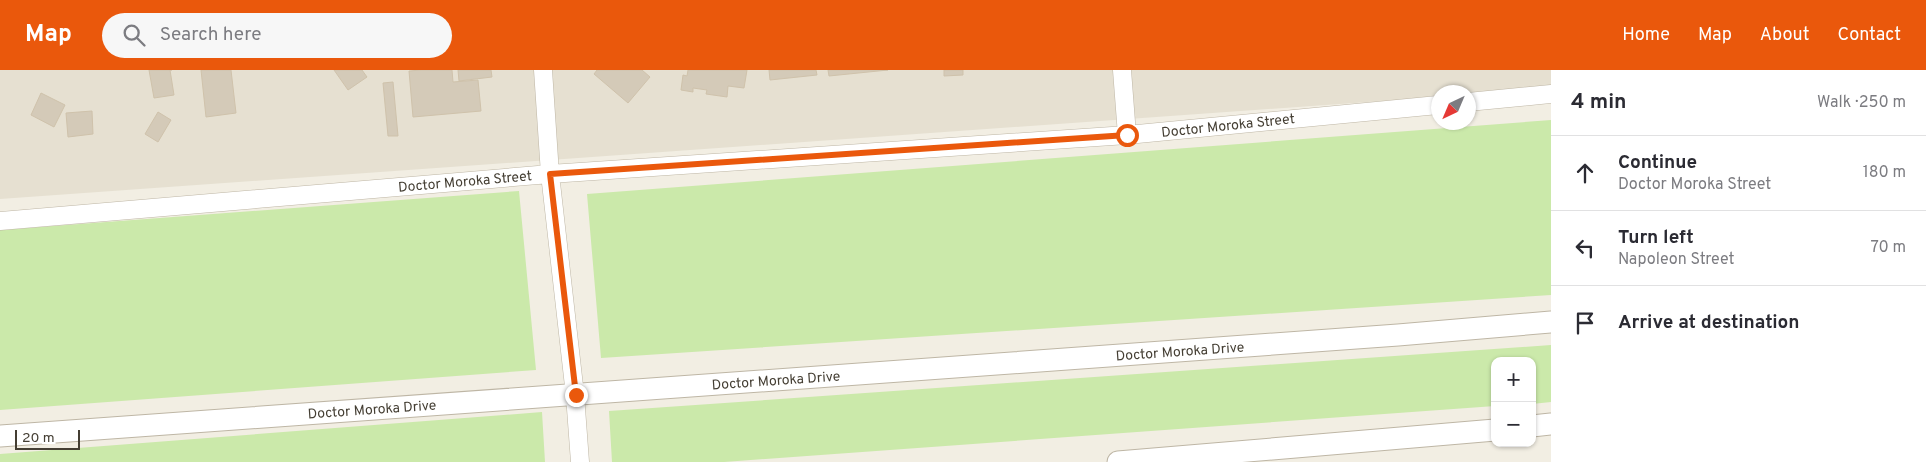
<!DOCTYPE html>
<meta charset="utf-8">
<style>
body{margin:0;font-family:Overpass,sans-serif;background:#f7f7f7;color:#2b2b33}
.controls{position:absolute;right:15px;bottom:15px;display:grid;overflow:hidden;border-radius:10px;box-shadow:0 1px 4px #0004}
.controls button{width:45px;height:45px;display:grid;place-items:center;padding:0;border:0;border-bottom:1px solid #e1e1e2;background:#fff;color:#2b2b33;font:25px sans-serif}
.compass{position:absolute;left:1431px;top:15px;width:45px;height:45px;border-radius:50%;background:#fff;box-shadow:0 1px 4px #0004;rotate:224deg}
.scale{position:absolute;left:15px;bottom:12px;width:65px;box-sizing:border-box;padding-left:5px;border:2px solid #443e33;border-top:0;font-size:14px;line-height:18px;white-space:nowrap;color:#443e33;-webkit-text-stroke:4px #fff;paint-order:stroke}
.stop{position:absolute;width:15px;height:15px;margin:-11px;border:4px solid #ea580c;border-radius:50%;background:#fff}
.stop.end{background:#ea580c;border-color:#fff;box-shadow:0 1px 5px #0008}
.list{margin:0;padding:0;list-style:none}
h2{display:flex;justify-content:space-between;align-items:center;height:65px;margin:0;padding:0 20px;font-size:21px}
h2 small{font-size:16px;font-weight:400;color:#7c7c81}
.list li{display:grid;grid-template-columns:32px 1fr auto;gap:15px;align-items:center;box-sizing:border-box;height:75px;padding:0 20px;border-top:1px solid #e1e1e2}
.list b{display:block;font-size:19px;white-space:nowrap}
.list p{margin:0;font-size:16px;white-space:nowrap;color:#7c7c81}
.list em{font-size:16px;font-style:normal;color:#7c7c81}
.icon{flex:none;width:28px;height:28px;fill:none;stroke:currentColor;stroke-width:2;stroke-linecap:round;stroke-linejoin:round}
.map{position:relative;flex:none;width:1551px;height:392px;overflow:hidden}
header{display:flex;align-items:center;gap:30px;box-sizing:border-box;height:70px;padding:0 25px;background:#ea580c;color:#fff}
header strong{font-size:24px}
nav{display:flex;gap:28px;margin-inline-start:auto;font-size:18px}
.search{width:350px;height:45px;background:#f7f7f7;display:flex;align-items:center;gap:12px;box-sizing:border-box;padding:0 18px;border-radius:28px;color:#7c7c81;font-size:19px}
main{display:flex}
aside{flex:1;background:#fff}
.map>svg:first-child{display:block}
.residential{fill:#e6e0d1}
.green{fill:#cbe9aa}
.building{fill:#d4cab8;stroke:#cfc2ab}
.lines{fill:none;stroke-linecap:round;stroke-linejoin:round}
.minor-casing{stroke:#beb6a5;stroke-width:19}
.tertiary-casing{stroke:#beb6a5;stroke-width:23}
.minor{stroke:#fff;stroke-width:18}
.tertiary{stroke:#fff;stroke-width:21}
.route{stroke:#ea580c;stroke-width:6}
.labels{text-anchor:middle;stroke-width:4;stroke-linejoin:round;paint-order:stroke}
.street-label{font-size:14px;fill:#443e33;stroke:#fff}
</style>
<header>
<strong>Map</strong>
<div class="search"><svg class="icon" aria-label="search" viewBox="0 0 24 24"><circle cx="10" cy="10" r="6"/><path d="M15 15l6 6"/></svg>Search here</div>
<nav><a>Home</a><a>Map</a><a>About</a><a>Contact</a></nav>
</header>
<main>
<div class="map">
<svg width="1551" height="392" viewBox="0 0 1551 392">
<rect width="100%" height="100%" fill="#f2eee3"/>
<!-- residential -->
<path class="residential" d="M0,0h1551v20l-82,5 -1,-3h-30v5l-1438,102z"/>
<!-- green -->
<path class="green" d="M1551,50v175l-950,63 -14,-164z
M519,121l17,179 -536,40v-180z
M1551,275v57l-19,2v-43h-37v45l-771,56h-112l-3,-51z
M542,342l3,50h-545v-8z"/>
<!-- building -->
<path class="building" d="M149,0h23h-2l4,25 -20,3z
M201,0h30l5,43 -30,4z
M334,0h28l5,7 -19,13z
M421,0h31l1,12 25,-2 3,31 -68,6 -4,-46z
M458,0h33l1,7 -33,4z
M597,0h45l8,7 -22,26 -34,-29z
M688,0h59l-3,18 -16,-2 -1,11 -21,-3 1,-4 -14,-2v4l-12,-2 2,-15 4,1z
M769,0h47l1,5 -47,5z
M828,0h60l-59,6z
M944,0h19v5l-19,1z
M393,12l5,54h-10l-5,-53z
M41,23l24,12 -11,22 -23,-12z
M92,41l1,23 -25,3 -2,-24z
M158,42l13,8 -13,22 -13,-8z"/>
<g class="lines">
<defs>
<path id="minor" d="M543,0l7,104 25,221 5,67
M1122,0l5,65
M1468,32l83,-8
M0,151l550,-47 577,-39 311,-30"/>
<path id="tertiary" d="M1532,356l19,-2
M0,366l1398,-101 153,-13
M1118,392l377,-32"/>
</defs>
<!-- minor casing -->
<use href="#minor" class="minor-casing"/>
<!-- tertiary casing -->
<use href="#tertiary" class="tertiary-casing"/>
<!-- minor -->
<use href="#minor" class="minor"/>
<!-- tertiary -->
<use href="#tertiary" class="tertiary"/>
</g>
<g class="lines">
<!-- route -->
<path class="route" d="M576,325l-26,-221 577,-39"/>
</g>
<g class="labels">
<!-- street labels -->
<g class="street-label">
<text transform="translate(1228 55) rotate(-6)" y="5">Doctor Moroka Street</text>
<text transform="translate(465 111) rotate(-5)" y="5">Doctor Moroka Street</text>
<text transform="translate(1180 281) rotate(-4)" y="5">Doctor Moroka Drive</text>
<text transform="translate(776 310) rotate(-4)" y="5">Doctor Moroka Drive</text>
<text transform="translate(372 339) rotate(-4)" y="5">Doctor Moroka Drive</text>
</g>
</g>
</svg>
<div class="controls">
<button>+</button>
<button>−</button>
</div>
<svg class="compass" viewBox="-18 -18 36 36"><path d="M0-13l5 13h-10z" fill="#e53935"/><path d="M0 13l5-13h-10z" fill="#7c7c81"/></svg>
<div class="scale">20 m</div>
<div class="stop" style="left:1127px;top:65px"></div>
<div class="stop end" style="left:576px;top:325px"></div>
</div>
<aside>
<h2>4 min<small>Walk · 250 m</small></h2>
<ul class="list">
<li><svg class="icon" aria-label="ahead" viewBox="0 0 24 24"><path d="M12 20V5M6 11l6-6 6 6"/></svg><div><b>Continue</b><p>Doctor Moroka Street</p></div><em>180 m</em></li>
<li><svg class="icon" aria-label="left" viewBox="0 0 24 24"><path d="M17 20v-9H6M10 6l-5 5 5 5"/></svg><div><b>Turn left</b><p>Napoleon Street</p></div><em>70 m</em></li>
<li><svg class="icon" aria-label="arrive" viewBox="0 0 24 24"><path d="M6 21V4h12l-3 4 3 4H6"/></svg><div><b>Arrive at destination</b></div></li>
</ul>
</aside>
</main>
